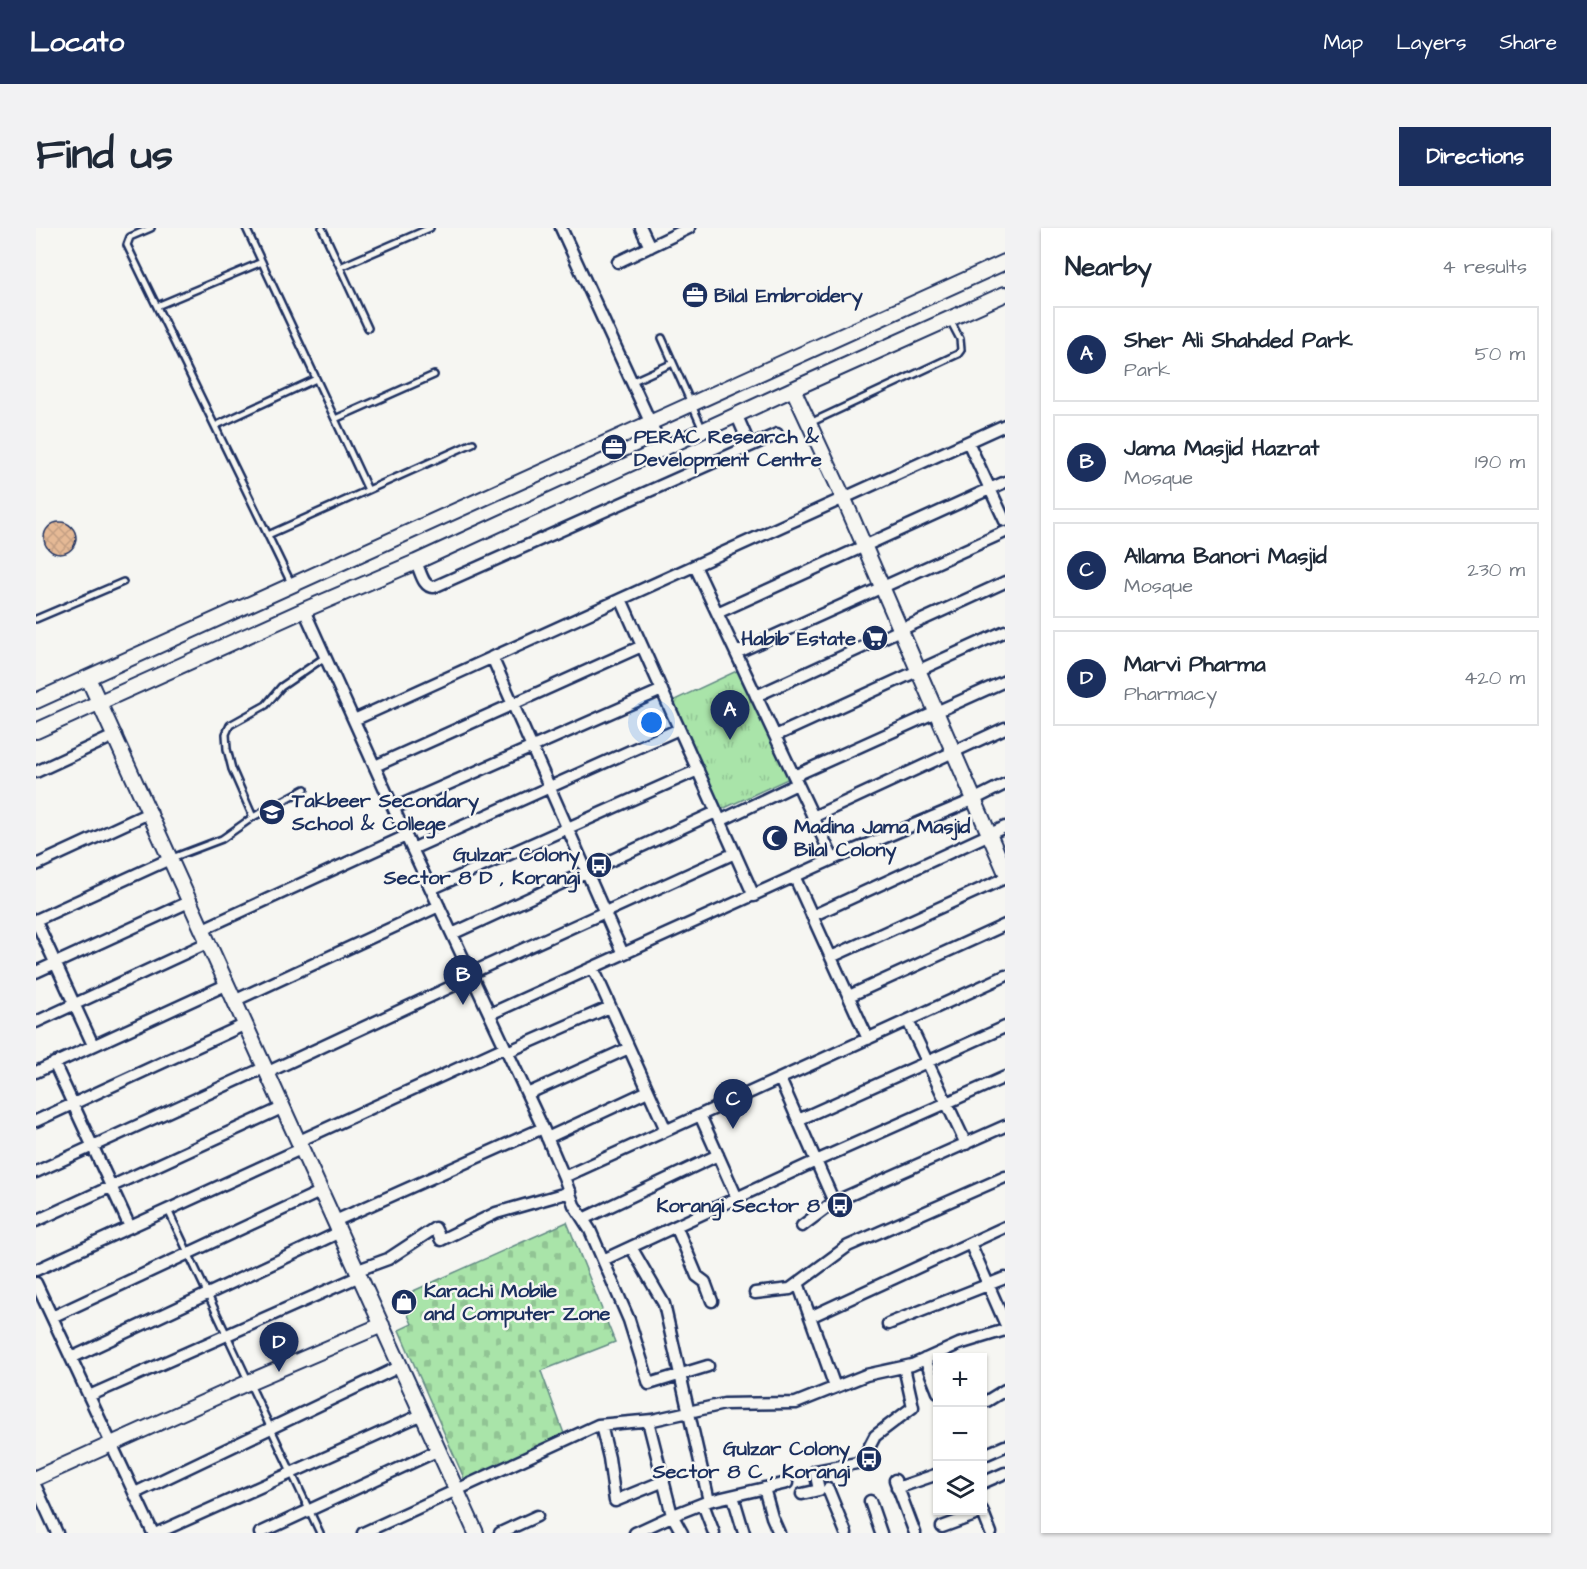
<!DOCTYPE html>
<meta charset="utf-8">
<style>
body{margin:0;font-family:"Architects Daughter",sans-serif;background:#f2f2f3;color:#1f2937}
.controls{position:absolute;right:18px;bottom:18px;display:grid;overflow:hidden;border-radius:0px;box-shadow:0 2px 4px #0004}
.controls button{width:54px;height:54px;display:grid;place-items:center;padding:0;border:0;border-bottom:2px solid #e0e1e3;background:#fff;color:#1f2937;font:30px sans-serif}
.you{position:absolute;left:616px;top:495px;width:21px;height:21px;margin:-15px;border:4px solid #fff;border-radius:50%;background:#1a73e8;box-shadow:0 0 0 9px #1a73e833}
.badge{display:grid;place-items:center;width:39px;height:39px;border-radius:50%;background:#1b2f5e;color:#fff;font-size:20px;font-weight:700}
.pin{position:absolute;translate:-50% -50px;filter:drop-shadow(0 2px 3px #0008)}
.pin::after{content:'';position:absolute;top:32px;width:21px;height:18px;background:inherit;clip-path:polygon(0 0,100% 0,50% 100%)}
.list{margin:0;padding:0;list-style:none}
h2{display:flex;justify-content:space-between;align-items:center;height:78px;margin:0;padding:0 24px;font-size:26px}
h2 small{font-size:20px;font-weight:400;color:#747a83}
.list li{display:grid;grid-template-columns:39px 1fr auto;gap:18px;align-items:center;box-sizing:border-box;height:96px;margin:0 12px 12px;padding:0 12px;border:2px solid #e0e1e3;border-radius:0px}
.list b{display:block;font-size:22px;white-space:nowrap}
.list p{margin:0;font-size:20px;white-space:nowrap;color:#747a83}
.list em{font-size:20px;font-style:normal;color:#747a83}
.icon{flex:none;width:33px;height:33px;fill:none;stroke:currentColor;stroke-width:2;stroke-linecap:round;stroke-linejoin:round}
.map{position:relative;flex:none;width:969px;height:1305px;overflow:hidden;border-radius:0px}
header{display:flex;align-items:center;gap:36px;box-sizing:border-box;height:84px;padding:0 30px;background:#1b2f5e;color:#fff}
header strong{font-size:28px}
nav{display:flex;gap:33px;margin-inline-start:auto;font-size:21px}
.intro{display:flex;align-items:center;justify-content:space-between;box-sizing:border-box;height:144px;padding:0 36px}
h1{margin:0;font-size:42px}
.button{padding:15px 27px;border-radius:0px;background:#1b2f5e;color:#fff;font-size:21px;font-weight:700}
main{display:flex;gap:36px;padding:0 36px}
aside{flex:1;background:#fff;border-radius:0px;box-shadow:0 2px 4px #0004}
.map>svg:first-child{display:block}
.cemetery{fill:url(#cemetery-stones);stroke:#628a84;stroke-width:1.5}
.park{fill:url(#park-tufts);stroke:#628a84;stroke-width:1.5}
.building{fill:url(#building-cross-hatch);stroke:#1b2f5e;stroke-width:1.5}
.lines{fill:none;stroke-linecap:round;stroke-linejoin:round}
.service-casing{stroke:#1b2f5e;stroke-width:10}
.minor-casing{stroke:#1b2f5e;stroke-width:15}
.tertiary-casing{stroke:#1b2f5e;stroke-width:18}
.service{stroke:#f6f6f2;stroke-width:5}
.minor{stroke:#f6f6f2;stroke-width:10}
.tertiary{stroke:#f6f6f2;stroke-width:14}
.labels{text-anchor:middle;stroke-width:5;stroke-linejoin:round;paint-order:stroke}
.poi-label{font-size:20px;font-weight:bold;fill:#1b2f5e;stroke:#f6f6f2;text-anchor:start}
</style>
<header>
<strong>Locato</strong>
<nav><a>Map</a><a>Layers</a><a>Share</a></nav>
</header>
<div class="intro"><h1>Find us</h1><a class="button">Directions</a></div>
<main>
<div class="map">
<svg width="969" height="1305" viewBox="0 0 969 1305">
<defs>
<pattern id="cemetery-stones" width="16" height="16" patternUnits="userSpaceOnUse" patternTransform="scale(1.5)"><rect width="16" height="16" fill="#a9e4a9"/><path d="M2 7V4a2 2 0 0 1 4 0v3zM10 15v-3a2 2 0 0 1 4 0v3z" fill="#91c494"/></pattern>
<pattern id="park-tufts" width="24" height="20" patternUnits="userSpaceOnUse" patternTransform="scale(1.5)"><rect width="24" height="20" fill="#a9e4a9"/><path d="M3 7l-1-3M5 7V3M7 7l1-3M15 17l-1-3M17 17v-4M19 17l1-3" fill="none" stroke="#91c494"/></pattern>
<pattern id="building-cross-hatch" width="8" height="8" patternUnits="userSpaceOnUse" patternTransform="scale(1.5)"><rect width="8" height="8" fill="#e5b995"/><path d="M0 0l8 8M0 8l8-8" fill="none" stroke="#c49f83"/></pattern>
</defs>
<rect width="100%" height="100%" fill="#f6f6f2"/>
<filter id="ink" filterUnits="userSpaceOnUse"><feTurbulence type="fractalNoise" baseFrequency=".0167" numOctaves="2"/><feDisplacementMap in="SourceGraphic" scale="12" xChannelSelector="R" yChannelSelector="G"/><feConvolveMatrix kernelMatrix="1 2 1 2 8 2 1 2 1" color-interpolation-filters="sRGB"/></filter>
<g filter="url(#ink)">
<!-- cemetery -->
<path class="cemetery" d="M531,994l48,120 -74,29 25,68 -99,46 -68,-155 13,-6 -12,-27z"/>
<!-- park -->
<path class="park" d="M707,440l51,108 -78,36 -48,-109z"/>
<!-- building -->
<path class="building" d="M8 310a16 16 0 1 1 32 0a16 16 0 1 1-32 0Z"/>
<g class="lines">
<defs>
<path id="service" d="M115,0l-21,9 -3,8 165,340
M210,0l122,262
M286,0l46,100
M304,39l90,-39
M121,78l105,-44
M626,110l41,92
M595,154l42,-19
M299,191l99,-44
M774,195l148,-69 3,-4 -1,-11 -10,-19
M179,198l101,-47
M232,307l205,-92
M0,391l87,-37
M217,589l-21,-48 -5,-20 -1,-15 4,-9 36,-20 15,-18 44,-30
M136,630l50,-19 31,-22 52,-28
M132,982l152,323"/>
<path id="minor" d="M525,0l102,222
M605,0l9,19
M582,34l71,-34
M701,188l13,30
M932,214l37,79
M380,334c5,10 7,26 18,25l343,-153
M659,338l138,293
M585,371l133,297
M268,382l102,226 137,292 21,49 10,28 16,25 39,90 20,64 59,-18
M681,385l288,-131
M700,425l269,-121
M456,429l131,297
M720,468l249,-114
M318,492l651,-295
M739,508l230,-105
M339,538l267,-120
M0,544l80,-37
M758,548l211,-95
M358,580l268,-118
M777,589l192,-89
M684,593l77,-37
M376,621l267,-120
M0,637l115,-53
M759,650l73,161
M395,661l267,-119
M776,688l193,-89
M0,692l136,-62
M0,693l57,124
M167,701l203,-93
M416,706l264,-122
M795,729l174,-79
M557,740l73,162
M0,744l155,-71
M435,745l264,-120
M813,768l156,-71
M200,772l203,-94
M454,786l343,-155 140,-59 32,-16
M872,793l58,123
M0,794l173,-80
M471,824l103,-45
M18,835l76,164
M0,844l192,-88
M232,844l204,-95
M744,851l54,123
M491,866l102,-46
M664,887l37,83
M762,892l207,-93
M0,893l210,-97
M511,910l101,-47
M263,913l206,-94
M0,944l230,-105
M528,949l441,-201
M547,991l135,-64
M0,993l248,-114
M299,993l208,-93
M640,998l21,50 8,6 7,19
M766,998l32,-24 171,-76
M934,1015l35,80
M595,1019l33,57 45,197
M567,1032l213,-99 189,-84
M0,1042l267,-122
M322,1042l30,-11 47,-31 6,12 55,-27 74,-21
M0,1055l117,250
M762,1055l37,104
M719,1065l35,-4 58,-43 157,-69
M16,1089l270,-126
M774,1089l195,-90
M852,1096l117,-46
M35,1130l269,-126
M889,1131l13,33
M53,1168l271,-120
M951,1173l18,-11
M612,1193l24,94 10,18
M565,1197l8,33 6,43 49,-20
M946,1228l23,-10
M859,1252l20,53
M946,1255l23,-10
M0,1259l21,46
M728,1260l8,29 7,16
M861,1260l41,-14
M792,1261l18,44
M99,1265l266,-127
M766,1266l17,-4 -4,-19 42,-8 6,-4 12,-23 38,-29 -9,-40
M697,1268l11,37
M834,1273l11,32
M667,1276l11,29
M946,1282l9,23
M906,1299l41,-15
M121,1305l266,-119
M224,1305l179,-83
M327,1305l235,-108 55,-5 71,-16 72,-1 70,-28 46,-10 47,-21 46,-14
M464,1305l37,-17
M599,1305l41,-19 33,-13 78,-18"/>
<path id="tertiary" d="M757,161l51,110 161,372
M52,450l388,855
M0,473l969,-439
M0,503l268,-121 112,-48 377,-173 212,-95
M0,1250l213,-96 133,-57"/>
</defs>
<!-- service casing -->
<use href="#service" class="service-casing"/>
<!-- minor casing -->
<use href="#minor" class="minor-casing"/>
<!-- tertiary casing -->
<use href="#tertiary" class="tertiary-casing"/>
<!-- service -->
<use href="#service" class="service"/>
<!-- minor -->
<use href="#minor" class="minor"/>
<!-- tertiary -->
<use href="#tertiary" class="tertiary"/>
</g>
</g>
<!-- icons -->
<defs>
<symbol id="office-disc" viewBox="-11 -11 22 22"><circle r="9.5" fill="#1b2f5e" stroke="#f6f6f2"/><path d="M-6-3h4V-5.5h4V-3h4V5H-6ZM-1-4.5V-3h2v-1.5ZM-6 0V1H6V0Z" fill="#fff"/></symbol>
<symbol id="supermarket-disc" viewBox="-11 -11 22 22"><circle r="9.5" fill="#1b2f5e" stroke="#f6f6f2"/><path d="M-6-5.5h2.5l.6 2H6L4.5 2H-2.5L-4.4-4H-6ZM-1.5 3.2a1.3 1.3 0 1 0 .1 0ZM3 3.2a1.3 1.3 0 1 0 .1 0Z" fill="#fff"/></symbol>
<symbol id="university-disc" viewBox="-11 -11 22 22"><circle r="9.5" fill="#1b2f5e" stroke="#f6f6f2"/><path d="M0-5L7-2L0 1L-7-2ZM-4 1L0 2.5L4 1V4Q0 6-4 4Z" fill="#fff"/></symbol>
<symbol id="mosque-disc" viewBox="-11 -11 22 22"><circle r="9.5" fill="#1b2f5e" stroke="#f6f6f2"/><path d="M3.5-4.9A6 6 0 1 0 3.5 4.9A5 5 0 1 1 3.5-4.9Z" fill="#fff"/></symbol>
<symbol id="bus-disc" viewBox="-11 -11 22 22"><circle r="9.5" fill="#1b2f5e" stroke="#f6f6f2"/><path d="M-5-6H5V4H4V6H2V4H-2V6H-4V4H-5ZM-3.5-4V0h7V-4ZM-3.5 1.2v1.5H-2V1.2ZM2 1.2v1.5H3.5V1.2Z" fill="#fff"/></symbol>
<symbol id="shop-disc" viewBox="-11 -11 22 22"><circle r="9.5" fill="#1b2f5e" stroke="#f6f6f2"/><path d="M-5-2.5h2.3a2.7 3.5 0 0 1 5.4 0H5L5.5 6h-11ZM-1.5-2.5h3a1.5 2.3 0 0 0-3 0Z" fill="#fff"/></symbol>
</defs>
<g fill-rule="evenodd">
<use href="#office-disc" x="644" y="52" width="30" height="30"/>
<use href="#office-disc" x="563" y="204" width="30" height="30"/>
<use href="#supermarket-disc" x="824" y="395" width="30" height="30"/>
<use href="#university-disc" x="221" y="569" width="30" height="30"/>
<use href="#mosque-disc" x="724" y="595" width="30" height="30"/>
<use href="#bus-disc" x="548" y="622" width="30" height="30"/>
<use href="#bus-disc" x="789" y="962" width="30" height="30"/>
<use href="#shop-disc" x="353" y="1059" width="30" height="30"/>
<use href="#bus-disc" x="818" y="1216" width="30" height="30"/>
</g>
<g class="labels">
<!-- poi labels -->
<g class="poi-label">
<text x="678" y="74">Bilal Embroidery</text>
<text x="598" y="215">PERAC Research &amp;<tspan x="598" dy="23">Development Centre</tspan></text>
<text x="820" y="417" text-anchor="end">Habib Estate</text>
<text x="256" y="579">Takbeer Secondary<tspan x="256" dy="23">School &amp; College</tspan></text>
<text x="758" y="605">Madina Jama Masjid<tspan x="758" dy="23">Bilal Colony</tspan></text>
<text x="544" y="633" text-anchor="end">Gulzar Colony<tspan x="544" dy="23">Sector 8 D , Korangi</tspan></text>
<text x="784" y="984" text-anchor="end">Korangi Sector 8</text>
<text x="388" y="1069">Karachi Mobile<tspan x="388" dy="23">and Computer Zone</tspan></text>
<text x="814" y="1227" text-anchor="end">Gulzar Colony<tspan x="814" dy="23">Sector 8 C , Korangi</tspan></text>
</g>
</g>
</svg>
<div class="controls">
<button>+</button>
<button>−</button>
<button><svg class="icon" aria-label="layers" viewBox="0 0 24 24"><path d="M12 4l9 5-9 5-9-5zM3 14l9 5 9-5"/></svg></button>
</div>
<div class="you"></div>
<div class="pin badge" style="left:694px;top:512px">A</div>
<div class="pin badge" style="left:427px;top:777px">B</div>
<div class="pin badge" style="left:697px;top:901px">C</div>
<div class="pin badge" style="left:243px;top:1144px">D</div>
</div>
<aside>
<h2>Nearby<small>4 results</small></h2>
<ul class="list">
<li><span class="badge">A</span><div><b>Sher Ali Shahded Park</b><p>Park</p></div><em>50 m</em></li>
<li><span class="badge">B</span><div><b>Jama Masjid Hazrat</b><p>Mosque</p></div><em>190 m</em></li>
<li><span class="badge">C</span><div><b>Allama Banori Masjid</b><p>Mosque</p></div><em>230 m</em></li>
<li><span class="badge">D</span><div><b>Marvi Pharma</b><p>Pharmacy</p></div><em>420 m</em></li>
</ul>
</aside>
</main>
